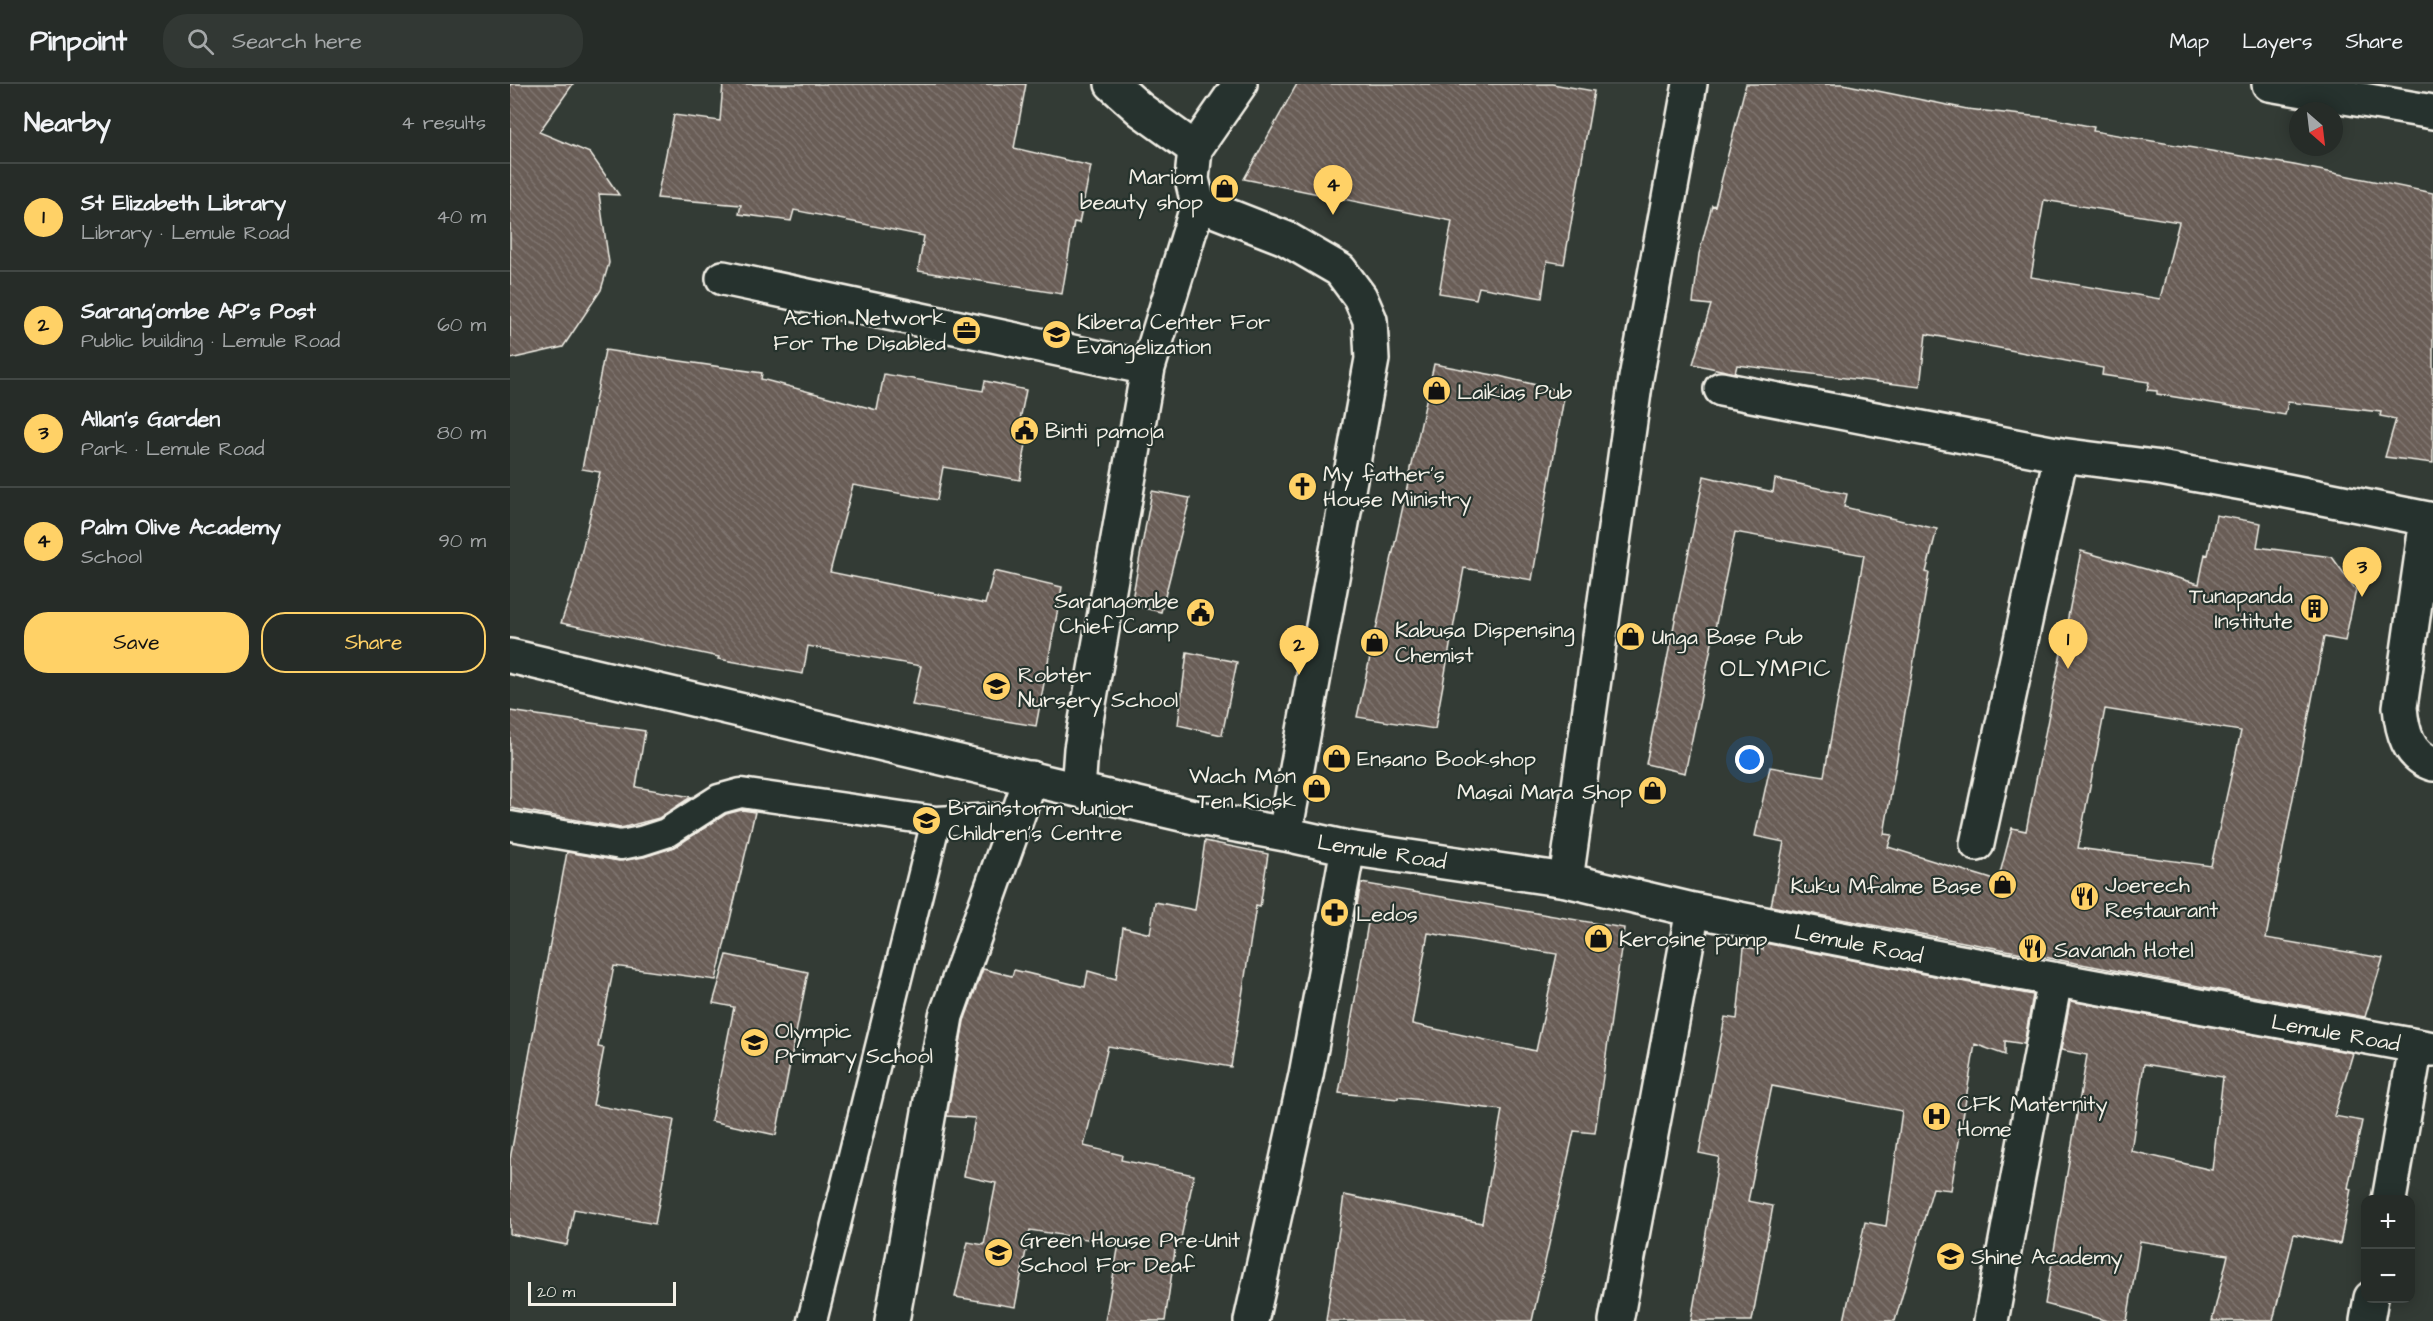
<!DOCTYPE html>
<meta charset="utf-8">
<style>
body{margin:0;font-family:"Architects Daughter",sans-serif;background:#323834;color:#f1f3f6}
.controls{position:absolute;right:18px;bottom:18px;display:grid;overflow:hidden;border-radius:12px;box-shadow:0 3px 15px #0003}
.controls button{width:54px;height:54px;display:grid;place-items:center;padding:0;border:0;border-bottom:2px solid #424845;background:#262c28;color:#f1f3f6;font:30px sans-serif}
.compass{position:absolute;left:1779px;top:18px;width:54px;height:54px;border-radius:50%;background:#262c28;box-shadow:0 3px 15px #0003;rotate:152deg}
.scale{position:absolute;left:18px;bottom:15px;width:148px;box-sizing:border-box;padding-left:6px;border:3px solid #f4f1e8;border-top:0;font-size:16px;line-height:21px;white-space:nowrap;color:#f4f1e8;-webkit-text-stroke:4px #26332d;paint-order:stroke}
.you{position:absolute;left:1240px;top:676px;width:21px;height:21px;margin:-15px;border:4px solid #fff;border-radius:50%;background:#1a73e8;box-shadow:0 0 0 9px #1a73e833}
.badge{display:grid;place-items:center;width:39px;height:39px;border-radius:50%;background:#ffd166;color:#111;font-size:20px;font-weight:700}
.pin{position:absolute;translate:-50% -50px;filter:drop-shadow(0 2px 3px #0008)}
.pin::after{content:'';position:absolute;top:32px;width:21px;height:18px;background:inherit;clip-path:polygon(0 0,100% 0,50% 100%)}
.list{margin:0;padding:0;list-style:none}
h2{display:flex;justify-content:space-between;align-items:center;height:78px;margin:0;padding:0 24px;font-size:26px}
h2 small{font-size:20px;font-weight:400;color:#a4a7a8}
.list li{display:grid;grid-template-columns:39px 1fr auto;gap:18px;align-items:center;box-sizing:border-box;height:108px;padding:0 24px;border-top:2px solid #424845}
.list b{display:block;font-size:22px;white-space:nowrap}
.list p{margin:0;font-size:20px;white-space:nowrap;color:#a4a7a8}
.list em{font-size:20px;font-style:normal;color:#a4a7a8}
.actions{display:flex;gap:12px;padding:18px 24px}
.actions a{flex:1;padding:14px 0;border:2px solid #ffd166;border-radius:24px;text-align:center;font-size:21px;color:#ffd166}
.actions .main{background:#ffd166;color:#111}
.icon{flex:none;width:33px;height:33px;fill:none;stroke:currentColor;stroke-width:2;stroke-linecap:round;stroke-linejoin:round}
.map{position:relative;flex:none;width:1923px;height:1237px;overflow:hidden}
header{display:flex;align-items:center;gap:36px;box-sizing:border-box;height:84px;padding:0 30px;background:#262c28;border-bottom:2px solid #424845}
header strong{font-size:28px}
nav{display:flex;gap:33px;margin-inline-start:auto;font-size:21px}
.search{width:420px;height:54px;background:#323834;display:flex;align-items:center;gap:15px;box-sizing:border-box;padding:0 21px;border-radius:24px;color:#a4a7a8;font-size:22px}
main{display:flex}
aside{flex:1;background:#262c28}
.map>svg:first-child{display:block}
.building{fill:url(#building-back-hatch);stroke:#f4f1e8;stroke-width:1.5;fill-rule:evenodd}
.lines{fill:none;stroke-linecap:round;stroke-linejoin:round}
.lane-casing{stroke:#f4f1e8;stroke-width:33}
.street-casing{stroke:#f4f1e8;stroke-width:38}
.lane{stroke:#26332d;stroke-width:28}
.street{stroke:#26332d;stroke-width:33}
.labels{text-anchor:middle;stroke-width:4.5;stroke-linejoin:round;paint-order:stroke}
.poi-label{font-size:22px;fill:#f4f1e8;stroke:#26332d;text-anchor:start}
.street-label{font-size:22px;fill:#f4f1e8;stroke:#26332d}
.neighbourhood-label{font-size:24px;letter-spacing:1.5px;fill:#f4f1e8;stroke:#26332d}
</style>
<header>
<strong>Pinpoint</strong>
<div class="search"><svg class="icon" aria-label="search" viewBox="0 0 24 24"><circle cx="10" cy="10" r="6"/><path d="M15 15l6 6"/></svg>Search here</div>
<nav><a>Map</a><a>Layers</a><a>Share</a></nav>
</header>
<main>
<aside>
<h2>Nearby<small>4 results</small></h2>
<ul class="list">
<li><span class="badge">1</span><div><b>St Elizabeth Library</b><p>Library · Lemule Road</p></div><em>40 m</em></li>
<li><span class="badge">2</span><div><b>Sarang'ombe AP's Post</b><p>Public building · Lemule Road</p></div><em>60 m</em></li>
<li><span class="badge">3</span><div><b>Allan's Garden</b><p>Park · Lemule Road</p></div><em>80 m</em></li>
<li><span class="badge">4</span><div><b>Palm Olive Academy</b><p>School</p></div><em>90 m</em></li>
</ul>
<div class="actions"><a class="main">Save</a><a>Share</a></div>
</aside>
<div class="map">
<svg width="1923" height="1237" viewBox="0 0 1923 1237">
<defs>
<pattern id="building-back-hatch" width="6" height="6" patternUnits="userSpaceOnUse" patternTransform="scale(1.5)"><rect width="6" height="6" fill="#695d57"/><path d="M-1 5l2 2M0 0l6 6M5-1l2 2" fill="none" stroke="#7f756f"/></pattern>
</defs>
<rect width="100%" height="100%" fill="#333b35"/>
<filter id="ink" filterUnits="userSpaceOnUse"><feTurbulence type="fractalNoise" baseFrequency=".0167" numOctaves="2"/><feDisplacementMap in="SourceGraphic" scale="12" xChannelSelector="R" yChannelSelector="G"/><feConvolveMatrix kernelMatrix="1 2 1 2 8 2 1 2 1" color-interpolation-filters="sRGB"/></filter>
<g filter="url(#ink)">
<!-- building -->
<path class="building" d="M0,0h63l-34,48 51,21 29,42 -20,-1 10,69 -8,27 -38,57 -53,12z
M213,0h303l-12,64 77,18 -12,57 -5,-1 -12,72 -144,-23 6,-35 -130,-26 -3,11 -52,-7 2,-9 -84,-7 17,-83 46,6z
M787,0h255l42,7 -30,173 -17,-3 -5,37 -63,-11 -3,12 -37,-6 13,-72 -208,-42z
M1236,0h97l124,25 83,9 44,9 -1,4 201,34 139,28v270l-48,-6 11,-38 -16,-3 1,-4 -93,-10 -3,13 -128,-21v-3l-10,-1 2,-8 -47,-7 1,-7 -177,-34 -6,53 -183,-22 -2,8 -42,-9 18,-59 -18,-2 6,-49 13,-49 3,1zM1534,116l135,22 -19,77 -129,-22z
M95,266l157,23 -1,6 116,31 7,-36 99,17 2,-10 41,9 -8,40 10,2 -8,48 -77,-13 -6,33 -84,-15 -23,87 155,32 9,-33 68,16 -26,139 -124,-21 9,-39 -113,-20 -5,28 -85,-15 1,-2 -158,-34 13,-38 26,-113 -18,-3z
M924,280l65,12 66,16 -33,188 -68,-12 -29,161 -78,-12z
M1194,392l69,16 2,-13 72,15 -3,13 93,22 -11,43 3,1 -45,261 8,1 -4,12 110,34 14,-53 14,3 55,-280 118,33 6,-30 3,1 8,-40 45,8 -4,24 75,10 24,33 -11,51 -21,-4 -58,301 117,20 -18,59 -594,-111 13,-64 -29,-6 15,-69 54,9 40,-221 -129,-23 -50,241 -39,-9zM1595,625l136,22 -30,135 -133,-18z
M642,407l38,7 -29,114 -30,-7z
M677,568l50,10 -15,73 -44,-10z
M0,627l135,20 -9,56 55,10 -32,21 -38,10 -111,-20z
M232,726l13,2 -39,168 -102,-14 -16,81 6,1 -11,57 81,15 -19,104 -81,-15 -7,36 -57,-11v-75l57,-307 52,9 25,-4 31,-10 51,-33z
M695,757l63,13 -8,53 -4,-1 -25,161 -123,-21 -24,100 38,9 -1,5 73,15 -14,68h-4l-11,78h-60l14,-77 -89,-14 -15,77 -60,-10 13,-55 16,3 12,-62 -32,-7 11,-58 -28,-2 17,-95 19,-52 29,7 2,-6 71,17 3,-16 28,8 7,-52 27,7 5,-32 40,8z
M851,799l263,45 -29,205 -21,-2 -42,190h-206l18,-126 138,28 20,-113 -104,-13v2l-59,-6 29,-170 -14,-2zM918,849l129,21 -21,97 -124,-27z
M1254,859l269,52 -9,49 -19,-3v14l-30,-11 -24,146 -18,-2 -38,133h-51l21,-99 21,4 16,-115 -130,-25 -24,115 25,5 -21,115h-61l28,-164 -20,-4 26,-136 12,2 7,-72 19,3z
M217,871l81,17 -32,163 -65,-14 23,-114 -21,-4z
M1560,917l283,52 -19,63 28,5 -14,67 3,1 -11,55 -46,-10 -21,87h-61l16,-66 -88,-14 -13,80h-19l-63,-17 42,-249 -26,-5zM1634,980l79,13 -11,93 -81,-19z"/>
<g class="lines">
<defs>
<path id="lane" d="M0,742l111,19 20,-4 25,-8 53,-34 22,-6 195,28 81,-4
M302,1237l124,-500"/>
<path id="street" d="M602,0l29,26 54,39
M1759,0l164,28
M688,120l87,34 55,32 20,27 10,23 2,39 -87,475 -91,-17 -116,-27 3,-41 67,-381 50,-164 -6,-25 3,-30 45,-65
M213,194l425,90
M1211,305l340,66 93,12 133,24 146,29
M1917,435l-27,188c2,24 8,49 33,57
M0,572l568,134
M775,750l63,14 218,32 127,30 256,50 484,89
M1467,760l84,-389
M1056,796l70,-502 54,-294
M1879,1116l27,-154
M382,1237l54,-305 85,-238
M741,1237l55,-246 42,-227
M1106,1237l77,-411
M1481,1237l64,-341
M1857,1237l4,-23"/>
</defs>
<!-- lane casing -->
<use href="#lane" class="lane-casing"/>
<!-- street casing -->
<use href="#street" class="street-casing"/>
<!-- lane -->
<use href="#lane" class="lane"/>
<!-- street -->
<use href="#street" class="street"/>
</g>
</g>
<!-- icons -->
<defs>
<symbol id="shop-disc" viewBox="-11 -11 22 22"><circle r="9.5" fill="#ffd166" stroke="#26332d"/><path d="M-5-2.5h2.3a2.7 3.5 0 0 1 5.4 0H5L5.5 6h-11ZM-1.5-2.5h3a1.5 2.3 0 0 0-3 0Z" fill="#111"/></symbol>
<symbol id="office-disc" viewBox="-11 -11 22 22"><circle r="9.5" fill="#ffd166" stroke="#26332d"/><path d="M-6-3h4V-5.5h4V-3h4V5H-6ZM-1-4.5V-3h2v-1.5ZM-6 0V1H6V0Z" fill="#111"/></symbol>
<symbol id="school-disc" viewBox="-11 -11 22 22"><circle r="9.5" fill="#ffd166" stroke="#26332d"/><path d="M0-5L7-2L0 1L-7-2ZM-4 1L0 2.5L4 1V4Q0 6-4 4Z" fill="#111"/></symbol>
<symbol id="civic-disc" viewBox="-11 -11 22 22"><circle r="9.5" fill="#ffd166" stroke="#26332d"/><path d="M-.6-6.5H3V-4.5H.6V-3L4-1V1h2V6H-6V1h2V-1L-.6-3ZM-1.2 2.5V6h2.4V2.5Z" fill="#111"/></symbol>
<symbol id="church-disc" viewBox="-11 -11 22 22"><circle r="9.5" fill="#ffd166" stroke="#26332d"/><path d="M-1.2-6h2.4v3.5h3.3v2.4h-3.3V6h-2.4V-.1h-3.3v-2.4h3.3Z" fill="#111"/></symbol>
<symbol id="building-disc" viewBox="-11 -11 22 22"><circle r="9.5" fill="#ffd166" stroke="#26332d"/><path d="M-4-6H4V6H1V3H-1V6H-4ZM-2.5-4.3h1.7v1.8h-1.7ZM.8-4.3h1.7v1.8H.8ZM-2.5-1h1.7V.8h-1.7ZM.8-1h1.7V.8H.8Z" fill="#111"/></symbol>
<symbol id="restaurant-disc" viewBox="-11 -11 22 22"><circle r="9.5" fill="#ffd166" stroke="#26332d"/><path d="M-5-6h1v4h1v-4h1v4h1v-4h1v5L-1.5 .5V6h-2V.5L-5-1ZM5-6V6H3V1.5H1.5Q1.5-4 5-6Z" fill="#111"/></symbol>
<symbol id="pharmacy-disc" viewBox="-11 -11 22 22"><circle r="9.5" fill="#ffd166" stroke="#26332d"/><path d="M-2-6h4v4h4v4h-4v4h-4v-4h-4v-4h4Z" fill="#111"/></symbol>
<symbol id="hospital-disc" viewBox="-11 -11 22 22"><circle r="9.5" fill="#ffd166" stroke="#26332d"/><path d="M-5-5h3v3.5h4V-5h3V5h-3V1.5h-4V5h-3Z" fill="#111"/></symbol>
</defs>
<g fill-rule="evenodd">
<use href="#shop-disc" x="698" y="88" width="33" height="33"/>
<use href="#office-disc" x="440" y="230" width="33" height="33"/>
<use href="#school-disc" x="530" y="234" width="33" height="33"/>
<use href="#shop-disc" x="910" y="290" width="33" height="33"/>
<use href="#civic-disc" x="498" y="330" width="33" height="33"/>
<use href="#church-disc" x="776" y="386" width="33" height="33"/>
<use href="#building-disc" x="1788" y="508" width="33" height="33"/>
<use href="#civic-disc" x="674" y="512" width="33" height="33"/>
<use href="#shop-disc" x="1104" y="536" width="33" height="33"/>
<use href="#shop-disc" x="848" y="542" width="33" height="33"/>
<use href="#school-disc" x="470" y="586" width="33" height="33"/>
<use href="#shop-disc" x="810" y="658" width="33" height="33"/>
<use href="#shop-disc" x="790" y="688" width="33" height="33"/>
<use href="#shop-disc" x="1126" y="690" width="33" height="33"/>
<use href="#school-disc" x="400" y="720" width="33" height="33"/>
<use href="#shop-disc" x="1476" y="784" width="33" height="33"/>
<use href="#restaurant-disc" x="1558" y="796" width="33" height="33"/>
<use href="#pharmacy-disc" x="808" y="812" width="33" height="33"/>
<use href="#shop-disc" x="1072" y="838" width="33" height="33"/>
<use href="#restaurant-disc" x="1506" y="848" width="33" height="33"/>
<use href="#school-disc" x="228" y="942" width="33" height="33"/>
<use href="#hospital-disc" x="1410" y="1016" width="33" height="33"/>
<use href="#school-disc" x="472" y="1152" width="33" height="33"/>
<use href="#school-disc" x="1424" y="1156" width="33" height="33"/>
</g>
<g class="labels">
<!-- poi labels -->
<g class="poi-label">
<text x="693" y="100" text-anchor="end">Mariom<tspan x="693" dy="25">beauty shop</tspan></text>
<text x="436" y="241" text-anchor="end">Action Network<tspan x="436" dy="25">For The Disabled</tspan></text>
<text x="567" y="245">Kibera Center For<tspan x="567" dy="25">Evangelization</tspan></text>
<text x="947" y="315">Laikias Pub</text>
<text x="535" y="354">Binti pamoja</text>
<text x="813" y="397">My father's<tspan x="813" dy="25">House Ministry</tspan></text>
<text x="1783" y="519" text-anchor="end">Tunapanda<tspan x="1783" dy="25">Institute</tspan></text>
<text x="669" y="524" text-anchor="end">Sarangombe<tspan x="669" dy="25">Chief Camp</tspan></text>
<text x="885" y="553">Kabusa Dispensing<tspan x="885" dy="25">Chemist</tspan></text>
<text x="1142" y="560">Unga Base Pub</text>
<text x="508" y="598">Robter<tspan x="508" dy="25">Nursery School</tspan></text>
<text x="847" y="682">Ensano Bookshop</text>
<text x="786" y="699" text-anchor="end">Wach Mon<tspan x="786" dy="25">Ten Kiosk</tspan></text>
<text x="1122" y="715" text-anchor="end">Masai Mara Shop</text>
<text x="438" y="731">Brainstorm Junior<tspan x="438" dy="25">Children's Centre</tspan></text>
<text x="1595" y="808">Joerech<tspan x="1595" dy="25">Restaurant</tspan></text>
<text x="1472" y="809" text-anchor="end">Kuku Mfalme Base</text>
<text x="846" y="837">Ledos</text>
<text x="1109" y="862">Kerosine pump</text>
<text x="1544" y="873">Savanah Hotel</text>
<text x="265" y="954">Olympic<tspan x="265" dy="25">Primary School</tspan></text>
<text x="1447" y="1027">CFK Maternity<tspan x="1447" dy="25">Home</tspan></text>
<text x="510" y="1163">Green House Pre-Unit<tspan x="510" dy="25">School For Deaf</tspan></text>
<text x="1461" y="1180">Shine Academy</text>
</g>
<!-- street labels -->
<g class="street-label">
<text transform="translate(872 767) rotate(9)" y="8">Lemule Road</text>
<text transform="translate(1349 859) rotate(11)" y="8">Lemule Road</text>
<text transform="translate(1826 948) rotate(10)" y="8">Lemule Road</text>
</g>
<!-- neighbourhood labels -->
<g class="neighbourhood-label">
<text x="1266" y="592">OLYMPIC</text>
</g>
</g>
</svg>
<div class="controls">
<button>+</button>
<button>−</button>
</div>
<svg class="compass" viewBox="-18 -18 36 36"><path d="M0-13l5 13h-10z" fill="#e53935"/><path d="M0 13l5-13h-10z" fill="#a4a7a8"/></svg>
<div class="scale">20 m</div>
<div class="you"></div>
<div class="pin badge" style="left:1558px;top:585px">1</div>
<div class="pin badge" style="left:789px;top:591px">2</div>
<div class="pin badge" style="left:1852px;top:513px">3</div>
<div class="pin badge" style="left:823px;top:131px">4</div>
</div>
</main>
